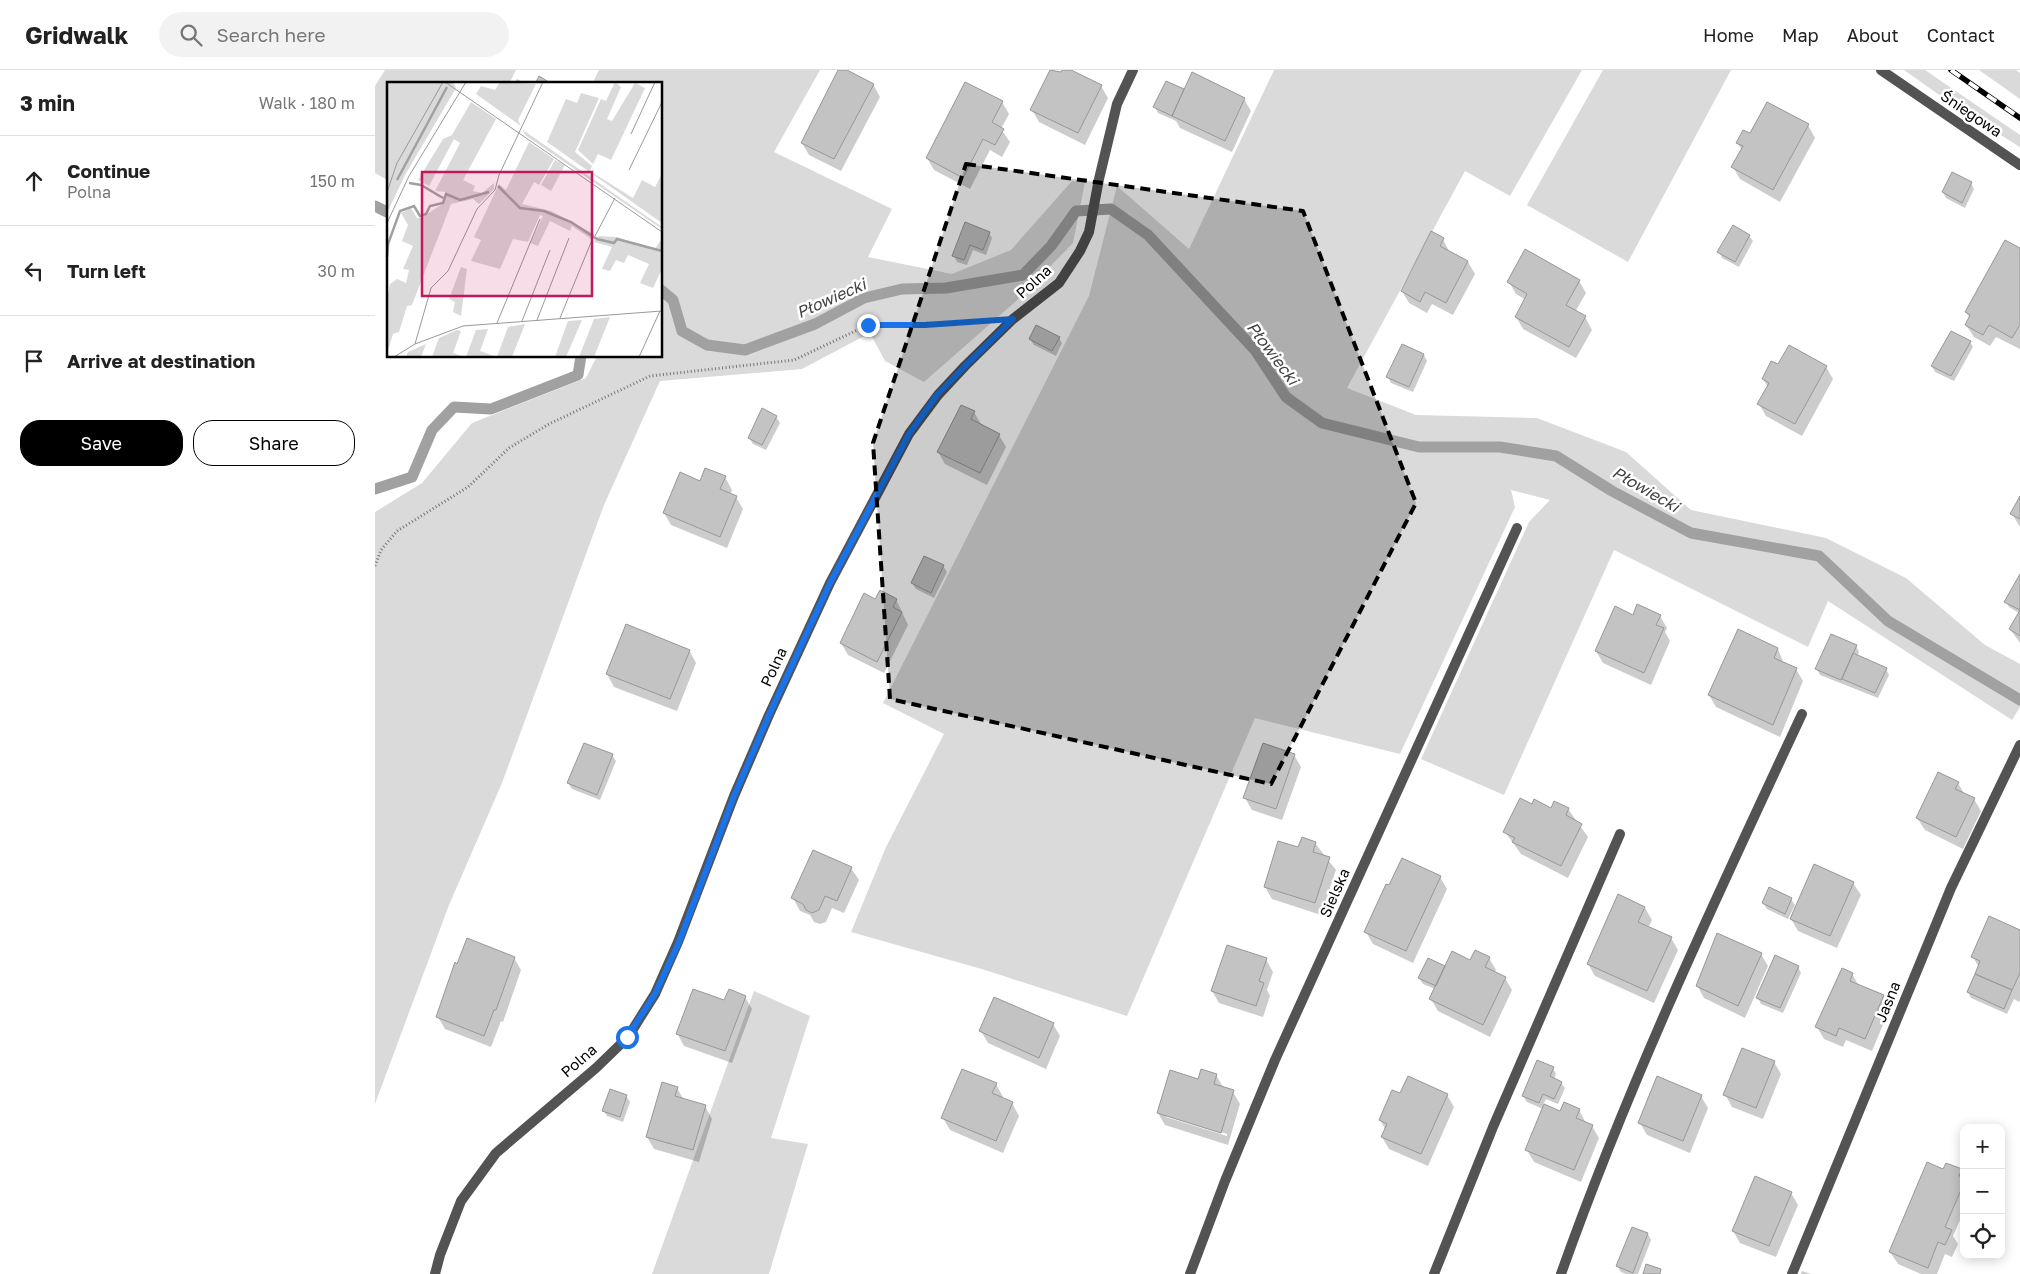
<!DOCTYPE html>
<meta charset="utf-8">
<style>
body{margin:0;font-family:"Golos Text",sans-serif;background:#f2f2f2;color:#222}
.controls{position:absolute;right:15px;bottom:15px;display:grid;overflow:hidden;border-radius:10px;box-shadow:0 2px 12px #0003}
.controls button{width:45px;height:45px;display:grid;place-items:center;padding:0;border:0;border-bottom:1px solid #e0e0e0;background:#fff;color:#222;font:25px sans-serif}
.stop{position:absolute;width:15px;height:15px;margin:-11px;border:4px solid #1a73e8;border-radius:50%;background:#fff}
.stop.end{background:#1a73e8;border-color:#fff;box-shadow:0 1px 5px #0008}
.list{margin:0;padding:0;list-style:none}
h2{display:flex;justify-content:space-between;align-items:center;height:65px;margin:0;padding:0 20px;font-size:21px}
h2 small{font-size:16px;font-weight:400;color:#767676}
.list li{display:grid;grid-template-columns:32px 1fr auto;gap:15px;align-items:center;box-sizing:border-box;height:90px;padding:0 20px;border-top:1px solid #e0e0e0}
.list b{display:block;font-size:19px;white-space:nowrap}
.list p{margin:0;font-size:16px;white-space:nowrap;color:#767676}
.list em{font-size:16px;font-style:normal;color:#767676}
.actions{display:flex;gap:10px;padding:15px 20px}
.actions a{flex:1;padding:11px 0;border:1px solid #000;border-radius:20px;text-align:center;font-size:18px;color:#000}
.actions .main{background:#000;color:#fff}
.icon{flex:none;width:28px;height:28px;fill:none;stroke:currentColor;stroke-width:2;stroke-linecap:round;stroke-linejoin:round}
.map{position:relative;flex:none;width:1645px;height:1204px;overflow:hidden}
header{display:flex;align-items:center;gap:30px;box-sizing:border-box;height:70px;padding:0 25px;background:#fff;border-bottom:1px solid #e0e0e0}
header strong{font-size:24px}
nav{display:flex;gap:28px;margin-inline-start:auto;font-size:18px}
.search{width:350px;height:45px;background:#f2f2f2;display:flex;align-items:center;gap:12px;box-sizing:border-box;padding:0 18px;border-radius:28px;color:#767676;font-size:19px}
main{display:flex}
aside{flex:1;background:#fff}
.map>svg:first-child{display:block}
.green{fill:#dadada}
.shadow{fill:#0003;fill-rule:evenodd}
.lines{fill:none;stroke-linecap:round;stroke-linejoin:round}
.stream{stroke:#a1a1a1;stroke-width:11}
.building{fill:#c3c3c3;stroke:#979797}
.path{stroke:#757575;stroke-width:3;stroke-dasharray:1 2.5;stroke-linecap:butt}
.service{stroke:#535353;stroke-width:10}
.minor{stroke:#535353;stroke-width:10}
.rail-casing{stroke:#000;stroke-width:5.5}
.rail{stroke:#fff;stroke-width:4;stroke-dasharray:11;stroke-linecap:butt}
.route{stroke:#1a73e8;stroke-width:6}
.marked{fill:#000;fill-opacity:0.2;stroke:#000;stroke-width:4;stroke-dasharray:10 6;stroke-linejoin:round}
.labels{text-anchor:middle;stroke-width:5;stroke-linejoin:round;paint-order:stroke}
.street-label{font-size:15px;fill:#000;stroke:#fff}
.water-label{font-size:16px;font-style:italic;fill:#424242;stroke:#fff}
.inset-river{fill:none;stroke:#a1a1a1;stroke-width:2.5}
.inset-road{fill:none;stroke:#999;stroke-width:1}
.view{fill:#c2185b;fill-opacity:0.15;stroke:#c2185b;stroke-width:2.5}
.inset-edge{fill:none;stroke:#000;stroke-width:2.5}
</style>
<header>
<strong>Gridwalk</strong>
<div class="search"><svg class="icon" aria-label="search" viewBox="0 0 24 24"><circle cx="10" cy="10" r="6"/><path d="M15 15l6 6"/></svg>Search here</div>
<nav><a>Home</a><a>Map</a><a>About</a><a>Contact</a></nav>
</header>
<main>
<aside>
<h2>3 min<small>Walk · 180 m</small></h2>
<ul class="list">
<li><svg class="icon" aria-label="ahead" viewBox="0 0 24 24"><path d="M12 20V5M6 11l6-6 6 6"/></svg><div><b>Continue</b><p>Polna</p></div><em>150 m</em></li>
<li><svg class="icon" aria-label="left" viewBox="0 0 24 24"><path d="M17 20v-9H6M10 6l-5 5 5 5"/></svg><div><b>Turn left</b></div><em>30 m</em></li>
<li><svg class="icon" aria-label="arrive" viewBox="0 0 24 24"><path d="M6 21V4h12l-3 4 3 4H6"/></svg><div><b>Arrive at destination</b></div></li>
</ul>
<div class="actions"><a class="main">Save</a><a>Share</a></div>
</aside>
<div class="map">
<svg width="1645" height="1204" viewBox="0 0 1645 1204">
<rect width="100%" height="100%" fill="#fff"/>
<!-- green -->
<path class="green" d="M10,0h131l-7,14h-120v97l-14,-8v-87z
M224,0h221l-46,82 118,57 -24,48 84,17 59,-24 61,-69 13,1 -12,61 -58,59 -91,80 -39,-21 -15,-28 -68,36 -142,12 -56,124 -102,278 -53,122 -74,199v-592l47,-29 50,-60 114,-45 11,-22h64v-272h-69z
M899,0h308l-72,126 -45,-25 -118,217 69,27 121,3 89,34 65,58 135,28 80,40 79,67 35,19v43l-8,13 -184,-119 -20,46 -194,-97 -110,245 -83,-36 108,-237 21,-22 -39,-10 4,17 -115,247 -145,-36 -128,298 -142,-46 -134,-38 35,-85 58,-113 -61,-31 206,-407 28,-110 72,63z
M1228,0h128l-103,192 -101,-57z
M1529,0h21l95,65v12l-58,-36z
M1604,0h37l4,3v26z
M379,921l56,25 -39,122 37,6 -39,130h-117z"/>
<!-- shadow -->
<path class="shadow" d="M464,0h5l29,14 7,13 -39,74 -32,-16 -7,-12z
M676,0l10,4 2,-4h5l33,16 7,12 -23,47 -46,-23 -7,-12z
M142,9l9,5h-12z
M791,13l19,8 59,8 7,12 -19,41 -52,-24 -4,-7 -18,-8 -3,-6z
M627,32l7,12 -8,15 9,13 -8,15 -12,-7 -20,39 -36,-19 -7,-12z
M1433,55l7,13 -35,64 -40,-23 -7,-12 9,-17 -5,-7 13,-8z
M1596,113l3,6 -9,19 -19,-10 -3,-6z
M591,154l23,9 3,5 -6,17 -13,-5 -6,15 -10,-3 -3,-6z
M1374,166l4,5 -14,26 -17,-9 -3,-6z
M1068,169l7,14 18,9 7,12 -22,41 -21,-11 -5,9 -18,-10 -7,-12z
M1645,180v99l-24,-12 -6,9 -16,-9 -8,-12 4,-7 -4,-6z
M1204,211l7,12 -11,19 10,5 7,13 -16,28 -53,-29 -7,-12 10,-17 -10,-6 -7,-12z
M684,268l3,5 -6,13 -22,-11 -4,-6z
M1595,272l3,5 -19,34 -19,-9 -3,-6z
M1049,285l3,6 -14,31 -22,-9 -3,-6z
M1404,296l47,1 7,12 -31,57 -36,-20 -7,-12 9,-17 -5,-8z
M599,342l7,12 18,11 7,12 -19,38 -42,-21 -7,-12z
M401,347l4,6 -14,27 -13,-6 -4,-6z
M350,407l7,13 -2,5 6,2 7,12 -16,39 -56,-23 -7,-12 36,-30z
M1645,428v29l-8,-13z
M568,496l4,6 -13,26 -18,-9 -4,-6z
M1645,507v66l-10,-14 9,-16 -10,-6 -3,-5z
M521,529l12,26 -24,48 -36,-18 -7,-12 35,-43z
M1259,546h26l7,12 -2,4 5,9 -19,44 -48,-22 -7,-12z
M1364,561l39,18 6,15 12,5 7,12 -23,56 -64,-30 -7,-12z
M1481,576l3,6 -2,4 29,13 3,6 -11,23 -58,-23 -3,-6z
M314,580l7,13 -19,48 -63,-24 -7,-13z
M237,685l4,6 -16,39 -28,-11 -4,-6z
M919,685l7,12 -19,53 -30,-10 -7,-12z
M1583,713l7,12 9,4 7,12 -18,38 -38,-19 -8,-12z
M1157,735l19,4h17l20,28 -20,41 -47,-24 -16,-22z
M940,773l21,27 -15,45 -49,-16 -7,-12 34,-39z
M476,798l8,12 -15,33 -12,-5 -6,14 -6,2 -6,-2 -4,-7 -10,-4 -7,-13z
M1065,807l7,12 -34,74 -40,-19 -7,-12z
M1478,813l8,12 -24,53 -39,-17 -7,-12z
M1416,829l4,6 -7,14 -21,-10 -4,-6z
M1270,838l7,12 -4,8 23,10 7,12 -24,53 -59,-27 -7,-12z
M1645,861v69l-1,2 -5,-3 -7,15 -36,-16 -3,-6 11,-25 -7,-11z
M1386,884l7,12 -23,52 -41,-20 -7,-13z
M139,888l7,12 -18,52 -2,-1 -10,26 -46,-18 -7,-12z
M1114,888l7,12 -2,3 11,5 7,12 -22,47 -52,-26 -7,-12 4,-10 -12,-5 -4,-6 27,-10z
M891,889l7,13 -6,18 3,6 -7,21 -44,-14 -7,-12z
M1423,897l3,6 -18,40 -22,-9 -3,-6z
M1477,904l7,12 24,10 7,12 -18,43 -26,-11 -3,7 -19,-8 -7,-12z
M370,927l7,12 -20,54 -48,-17 -7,-13 48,-31z
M678,954l7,12 -14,33 -58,-26 -7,-12z
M1399,992l7,12 -18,45 -31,-12 -7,-13z
M1178,998l3,6 -2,5 7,4 4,5 -7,16 -12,-5 -3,6 18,8 18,-3 7,13 6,3 7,12 -18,44 -47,-20 -7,-12 16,-41 -16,-7 -4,-6z
M841,1005l7,12 10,5 7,12 -12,41 -63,-20 -7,-12 41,-32zM791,1045l61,19v2l-61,-19z
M621,1014l7,13 -1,2 10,4 7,13 -16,37 -53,-23 -7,-12z
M302,1018l7,12 21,6 7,13 -13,43 -45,-13 -7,-12z
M1026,1025h46l7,12 -26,59 -39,-17 -7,-12 3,-8 -5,-9z
M251,1026l4,6 -7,20 -16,-6 -4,-6z
M1326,1026l7,12 -18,45 -43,-18 -7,-12z
M1569,1100h17l3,6v35l-11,25 5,8 -6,13 -7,-3 -8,20h-16l-23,-10 -8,-12z
M1416,1123l7,12 -22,52 -36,-14 -7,-12z
M1257,1158l16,6 3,6 -13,34h-12l-5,-2 -4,-6z
M1427,1201l9,3h-10z"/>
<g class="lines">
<!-- stream -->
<path class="stream" d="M0,136l14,7
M286,220l12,10 9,31 25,14 38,5 70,-26 49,-26 38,-9 44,-1 77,-13 28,-29 25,-35 35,-2 37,26 107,115 31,47 36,26 97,24h81l56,9 56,35 79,42 128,23 69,65 132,79
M0,419l37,-12 20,-47 22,-23 37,2 87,-34 3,-19"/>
</g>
<!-- building -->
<path class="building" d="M463,0h9l27,14 -40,75 -33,-16z
M675,0l11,2 1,-2h9l31,15 -24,48 -48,-23z
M817,2l53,26 -20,43 -53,-25z
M164,6l13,8h-17z
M791,11l18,8 -12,27 -19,-9z
M590,12l38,19 -11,21 12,7 -9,16 -12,-6 -20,39 -37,-20z
M1392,32l42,22 -36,66 -42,-23 12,-21 -7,-3 7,-13 7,3z
M1577,102l20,10 -10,21 -20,-11z
M590,152l25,10 -7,18 -13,-5 -6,15 -12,-4z
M1358,155l17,10 -15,27 -18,-10z
M1056,161l13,7 -4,8 28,15 -22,42 -21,-11 -5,10 -19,-11z
M1630,170l15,8v77l-8,13 -23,-13 -6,10 -18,-10 5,-10 -5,-3z
M1150,179l55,31 -14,25 20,11 -17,31 -54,-30 12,-23 -20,-12z
M661,255l24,12 -8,14 -23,-12z
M1576,261l20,10 -20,35 -20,-10z
M1027,274l22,10 -15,33 -23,-10z
M1414,275l38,21 -32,58 -38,-20 12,-21 -7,-4 9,-18 7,3z
M586,335l14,6 -4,8 29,15 -20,39 -43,-21z
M387,338l15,8 -15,29 -14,-7z
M330,398l21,8 -6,13 17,7 -17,41 -57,-24 17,-41 20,9z
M1645,426v23l-10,-5z
M549,486l20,9 -13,28 -20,-10z
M1645,504v36l-16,-8z
M505,520l17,9 -4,8 9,5 -25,50 -37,-19 24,-50 11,6z
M1262,534l24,11 -5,10 8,3 -20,45 -49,-22 20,-45 18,9z
M1645,540v26l-11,-7z
M251,554l64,26 -20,49 -64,-25z
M1363,559l40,19 -4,10 23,10 -24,57 -65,-30z
M1456,564l26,11 -16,35 -26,-11z
M1478,583l34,15 -12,25 -33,-14z
M209,673l29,11 -16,41 -30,-12z
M888,673l32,11 -19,55 -33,-11z
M1563,702l21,10 -4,7 20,9 -19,39 -40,-19z
M1145,728l12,6 2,-5 17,9 3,-7 15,7 -3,7 16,9 -21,42 -49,-24 3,-4 -12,-6z
M927,767l14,5 -3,10 17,5 -15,46 -51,-16 14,-46 20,6z
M438,780l39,17 -15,34 -12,-5 -6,14 -7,3 -6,-3 -3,-6 -12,-6z
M1027,788l39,18 -35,75 -42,-19 22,-48 3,1z
M1439,794l40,18 -24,54 -40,-17z
M1394,817l23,11 -7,16 -23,-11z
M1243,824l27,13 -7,15 34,15 -25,54 -60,-27z
M1614,846l31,14v43l-8,17 -37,-16 5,-13 -9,-4z
M1342,863l45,20 -24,53 -42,-20z
M92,868l48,19 -19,53h-2l-10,26 -48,-19 19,-55 2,2z
M852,875l40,13 -8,23 5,2 -8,23 -45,-15z
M1100,880l15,7 -5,10 21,10 -23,48 -54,-26 23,-48 18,9z
M1400,885l24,11 -19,42 -24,-10z
M1053,888l17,8 -9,20 -18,-8z
M1467,898l11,5 -3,8 34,14 -19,44 -26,-11 -3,8 -21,-9z
M1600,904l37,16 -8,19 -37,-17z
M318,919l31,11 5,-11 17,7 -21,55 -49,-17z
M619,927l60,26 -15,35 -60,-27z
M1367,978l33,13 -19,47 -33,-13z
M1162,990l17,7 -4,9 12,6 -8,17 -11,-5 -4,9 -17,-7z
M587,999l35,14 -5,10 21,9 -17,39 -55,-23z
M826,999l16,5 -3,10 20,6 -13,43 -64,-20 13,-43 28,9z
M1033,1006l40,18 -27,60 -40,-17 6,-13 -8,-4 13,-30 8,3z
M1282,1006l45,19 -19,46 -45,-18z
M287,1012l16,5 -3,9 31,9 -13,45 -47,-13z
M235,1019l17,6 -7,22 -18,-6z
M1189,1032l16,7 -4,9 17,7 -19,45 -49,-20 19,-46 16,7z
M1552,1092l16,7 3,-6 16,6 -3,7 5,1v6l-19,44 7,3 -7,15 -7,-3 -10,26 -39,-16z
M1380,1106l37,16 -23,54 -37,-15z
M1257,1157l16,6 -15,40 -17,-7z
M1271,1194l15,5 -1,5h-17z"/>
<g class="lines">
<!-- path -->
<path class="path" d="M0,496l6,-16 16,-19 71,-44 41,-39 40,-24 101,-48 144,-16 74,-35 107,-3"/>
<!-- service -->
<path class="service" d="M1059,1204l59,-147 127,-293
M1186,1204c68,-192 155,-376 241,-560"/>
<!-- minor -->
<path class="minor" d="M1506,0l139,95
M60,1204l5,-19 21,-54 35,-48 100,-85 32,-31 27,-43 23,-52 56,-146 35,-81 61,-132 79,-149 29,-39 27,-29 48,-47 46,-36 21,-32 9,-19 10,-53 18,-75 16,-34
M815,1204l35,-93 50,-121 242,-532
M1417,1204l159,-386 69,-143"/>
<defs>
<path id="rail" d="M1576,0l69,48"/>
</defs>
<!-- rail casing -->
<use href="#rail" class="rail-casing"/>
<!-- rail -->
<use href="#rail" class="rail"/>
</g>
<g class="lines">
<!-- route -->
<path class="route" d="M252,967l28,-43 24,-52 55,-146 35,-81 61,-132 79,-149 28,-39 28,-29 48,-47 -88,6h-57"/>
</g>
<!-- marked area -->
<path class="marked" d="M591,94l337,47 113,292 -145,281 -381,-85 -17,-256z"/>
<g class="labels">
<!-- street labels -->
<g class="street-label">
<text transform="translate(1596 44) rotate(34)" y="5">Śniegowa</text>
<text transform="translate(659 212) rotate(-42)" y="5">Polna</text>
<text transform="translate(399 597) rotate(-65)" y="5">Polna</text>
<text transform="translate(960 823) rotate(-66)" y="5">Sielska</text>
<text transform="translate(1513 932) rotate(-68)" y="5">Jasna</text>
<text transform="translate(204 991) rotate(-41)" y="5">Polna</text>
</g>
<!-- water labels -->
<g class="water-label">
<text transform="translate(456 228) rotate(-24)" y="6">Płowiecki</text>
<text transform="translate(898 283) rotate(53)" y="6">Płowiecki</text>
<text transform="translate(1271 419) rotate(30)" y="6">Płowiecki</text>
</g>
</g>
<!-- overview -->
<g transform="translate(12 12)">
<rect width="275" height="275" fill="#fff"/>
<path d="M0,0h66l3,6 -51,87 -18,38zM113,0l36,2 -18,36 3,6 -45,-32 5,-8 14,4zM228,0l6,5 -14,32 5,2 23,-38 10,5 -34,72 -13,-6 -5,10 -15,-14 23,-51 5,2zM194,11l18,5 -24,54 17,14 -2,5 43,27 9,-18 13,7 7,-13v49l-115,-81 19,-43 11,4zM84,20l25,17 -33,61 12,6 -2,5 9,2 12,-10v6l-15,15 -6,-5 -22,5 -39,101 -5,1 -8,26 -6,2 -6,20v-56l3,-14 7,-5 9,4 3,-13 -6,-1 10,-23 -11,-5 6,-16 -7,-12 10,-5 6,10h4l23,-15 2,-11 -11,-1 25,-48 -6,-4 -25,47 -11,-6 25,-41 9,-4zM136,48l139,97v2l-137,-94zM142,60l25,17 -15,26 -5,-3 -12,22 29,7 43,23 -3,5 -19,-13 -2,5 -20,-10 -12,25 -8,-3 13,-27 -3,-1 -12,27 -15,-3 -13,30 -29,-8 10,-21 -7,-3 25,-53 7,6zM168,78l10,5 -14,26 -10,-6zM211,154l18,1 39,12 5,-8 2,1v27l-9,19 -13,-5 9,-19 -21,-9 -4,8 -8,-3 -6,11 -8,-2 10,-22 -18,-5zM74,185l6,2 -6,47 -8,-4 2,-10 -6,-3zM223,235l-16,40h-15l15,-38zM195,238l-16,37h-11l13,-36zM138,242l-13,33h-46l10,-27 12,-1 -8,22 17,6 11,-30zM70,248l4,1 -8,22 11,4h-32l7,-19zM39,262l-5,13h-15l2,-5z" fill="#dadada"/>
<path class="inset-river" d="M10,98l50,-93M22,101l12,2 22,13M111,104l22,22 24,3 27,11 26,17 17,4 3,-4 45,12M0,175l1,-13 12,-33 14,-5 6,10 6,-2 4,-8 13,-3 3,-9 14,6 29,-8"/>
<path class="inset-road" d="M58,0l217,150M244,52l24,-52M242,88l33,-68M0,110l10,-29 46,-81M0,141l22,-47 57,-94M208,154l20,-38M173,236l32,-78M150,238l32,-82M135,239l28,-71M110,241l43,-104M28,262l16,-56 17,-17 29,-62 18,-19 4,-15 44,-93M7,275l21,-13 48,-18 199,-15M252,275l21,-46"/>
<path class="view" d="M35,90h170v124h-170z"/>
<rect width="275" height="275" class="inset-edge"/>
</g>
</svg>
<div class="controls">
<button>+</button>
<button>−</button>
<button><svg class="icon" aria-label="locate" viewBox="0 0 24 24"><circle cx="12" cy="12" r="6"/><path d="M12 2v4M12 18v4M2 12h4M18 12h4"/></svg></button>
</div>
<div class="stop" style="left:252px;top:967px"></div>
<div class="stop end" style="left:493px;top:255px"></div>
</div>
</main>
